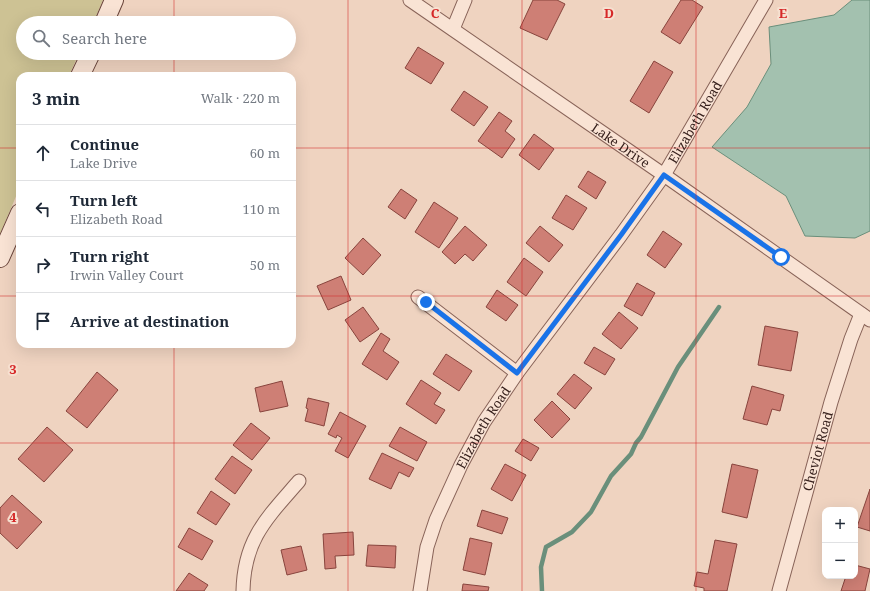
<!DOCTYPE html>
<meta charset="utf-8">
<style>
body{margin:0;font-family:"Noto Serif",serif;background:#f2f2f3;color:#1f2937}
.controls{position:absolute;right:12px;bottom:12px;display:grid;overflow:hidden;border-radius:8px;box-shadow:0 4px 16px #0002}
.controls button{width:36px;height:36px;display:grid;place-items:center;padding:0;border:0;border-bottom:1px solid #e0e1e3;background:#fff;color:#1f2937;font:20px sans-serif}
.stop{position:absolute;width:12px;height:12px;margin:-9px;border:3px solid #1a73e8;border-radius:50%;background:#fff}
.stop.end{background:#1a73e8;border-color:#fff;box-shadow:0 1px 4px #0008}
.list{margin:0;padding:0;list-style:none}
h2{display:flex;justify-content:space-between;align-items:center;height:52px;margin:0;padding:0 16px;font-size:17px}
h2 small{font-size:13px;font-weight:400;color:#747a83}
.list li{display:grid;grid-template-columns:26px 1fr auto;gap:12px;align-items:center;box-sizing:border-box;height:56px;padding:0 16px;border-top:1px solid #e0e1e3}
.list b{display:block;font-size:15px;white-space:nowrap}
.list p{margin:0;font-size:13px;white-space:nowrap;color:#747a83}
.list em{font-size:13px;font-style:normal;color:#747a83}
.icon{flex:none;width:22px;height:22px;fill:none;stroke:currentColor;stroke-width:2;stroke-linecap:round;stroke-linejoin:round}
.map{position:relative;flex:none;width:870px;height:591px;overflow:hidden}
.search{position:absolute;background:#fff;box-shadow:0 4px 16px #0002;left:16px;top:16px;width:280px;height:44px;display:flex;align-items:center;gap:10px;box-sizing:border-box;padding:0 14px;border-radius:22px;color:#747a83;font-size:15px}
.panel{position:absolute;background:#fff;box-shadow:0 4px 16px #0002;left:16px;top:72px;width:280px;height:276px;border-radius:12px}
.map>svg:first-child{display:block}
.green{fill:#cdc294}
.water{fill:#a3c1af;stroke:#6a8f7b}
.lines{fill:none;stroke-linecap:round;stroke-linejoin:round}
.stream{stroke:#6a8f7b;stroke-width:4.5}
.building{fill:#ce7f75;stroke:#88443d}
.street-casing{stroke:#886358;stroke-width:15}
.secondary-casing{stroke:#6a453b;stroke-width:20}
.street{stroke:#f9e3d4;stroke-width:13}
.secondary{stroke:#f9e3d4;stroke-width:18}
.route{stroke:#1a73e8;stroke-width:5}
.grid{fill:none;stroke:#d62828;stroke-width:1;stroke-opacity:0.55}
.labels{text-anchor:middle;stroke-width:4;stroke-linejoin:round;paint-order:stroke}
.street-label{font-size:13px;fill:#37211d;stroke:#f6e0d0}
.grid-label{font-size:13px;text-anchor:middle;font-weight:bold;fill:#d62828;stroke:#f6e0d0;stroke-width:4;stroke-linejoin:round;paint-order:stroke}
</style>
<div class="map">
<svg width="870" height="591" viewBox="0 0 870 591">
<rect width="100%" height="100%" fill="#efd3c0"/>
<!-- green -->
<path class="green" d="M0,0h103l-10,23h-70v30h56l-10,23h-49v111l-20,47z"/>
<!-- water -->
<path class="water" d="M852,0h18v231l-15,7 -50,-2 -19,-40 -74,-49 35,-40 24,-43 -2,-37 65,-12z"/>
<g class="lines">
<!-- stream -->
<path class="stream" d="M542,591l-1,-24 5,-20 26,-15 19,-20 20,-36 20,-22 5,-11 5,-6 37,-70 41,-60"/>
</g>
<!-- building -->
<path class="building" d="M533,0h24l8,4 -18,36 -27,-12z
M681,0h11l11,7 -23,37 -19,-12z
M418,47l26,16 -13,21 -26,-16z
M654,61l19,11 -24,41 -19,-12z
M464,91l24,16 -14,19 -23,-16z
M499,112l13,9 -7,10 10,8 -13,19 -24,-17z
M534,134l20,15 -15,21 -20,-15z
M588,171l18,11 -10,17 -18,-12z
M401,189l16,11 -12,19 -17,-12z
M566,195l21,13 -14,22 -21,-12z
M434,202l24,16 -19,30 -24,-16z
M465,226l22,19 -14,16 -8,-7 -10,10 -13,-12z
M540,226l23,19 -14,17 -23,-19z
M663,231l19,13 -17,24 -18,-13z
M363,238l18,17 -18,20 -18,-17z
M524,258l19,14 -17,24 -19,-14z
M341,276l10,24 -23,10 -11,-24z
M637,283l18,10 -13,23 -18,-10z
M497,290l21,15 -12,16 -20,-14z
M363,307l16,22 -19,13 -15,-22z
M619,312l19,16 -17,21 -19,-15z
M765,326l33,6 -7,39 -33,-6z
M381,333l9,6 -7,12 16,11 -12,18 -25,-16z
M594,347l21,12 -10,16 -21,-12z
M446,354l26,17 -13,20 -26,-17z
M97,372l21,18 -31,38 -21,-17z
M574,374l18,14 -17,21 -18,-15z
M421,380l20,13 -7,11 11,6 -9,14 -30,-20z
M282,381l6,25 -28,6 -5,-24z
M752,386l32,9 -4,16 -8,-2 -5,16 -24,-6z
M308,398l21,5 -5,23 -19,-5 3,-12 -2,-1z
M552,401l18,18 -18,19 -18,-18z
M340,412l26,14 -18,32 -13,-7 7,-13 -5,-3 -1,3 -8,-4z
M251,423l19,15 -18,22 -19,-15z
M47,427l26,23 -29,32 -26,-23z
M400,427l27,15 -10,19 -28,-15z
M523,439l16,9 -8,13 -16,-10z
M382,453l32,15 -5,9 -10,-5 -8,17 -22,-10z
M232,456l20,14 -17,24 -20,-15z
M505,464l21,11 -14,26 -21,-12z
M732,464l26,6 -11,48 -25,-6z
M870,489v42l-13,-4z
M211,491l19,13 -14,21 -19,-12z
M12,495l30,27 -25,27 -17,-16v-25z
M482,510l26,8 -6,16 -25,-8z
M189,528l24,13 -11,19 -24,-13z
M353,532l1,23 -19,1 1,12 -11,1 -2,-35z
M470,538l22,5 -7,32 -22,-5z
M715,540l22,4 -10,47h-23v-3l-10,-2 3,-14 11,2z
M368,545l28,1 -1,22 -29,-2z
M301,546l6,24 -20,5 -6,-25z
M855,565l15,4 -5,22h-24l5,-15h9z
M189,573l19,12 -4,6h-28z
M463,584l26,3 -1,4h-26z"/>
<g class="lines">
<defs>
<g id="street">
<path id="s1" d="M410,0l254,175 206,145"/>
<path d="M453,29l12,-29"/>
<path d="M418,297l99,76"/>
<path d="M243,591c1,-52 24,-73 56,-110"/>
<path id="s2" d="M420,591l7,-44 9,-27 25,-55 23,-43 33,-49 104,-138 43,-60 102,-175"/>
<path id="s3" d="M779,591l52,-189 20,-63 10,-25"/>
</g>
<path id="secondary" d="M104,23l10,-23
M80,76l11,-23
M0,258l20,-45"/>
</defs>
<!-- street casing -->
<use href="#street" class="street-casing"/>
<!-- secondary casing -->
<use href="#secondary" class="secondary-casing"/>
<!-- street -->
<use href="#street" class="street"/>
<!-- secondary -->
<use href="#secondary" class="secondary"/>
</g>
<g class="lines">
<!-- route -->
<path class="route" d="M426,302l91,71 104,-138 43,-60 117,82"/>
</g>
<!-- grid -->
<path class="grid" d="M174,0v23M348,0v591M522,0v591M696,0v591M174,53v23M0,148h20M292,148h578M0,296h20M292,296h578M174,344v247M0,443h870"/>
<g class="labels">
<!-- street labels -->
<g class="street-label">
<text dy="5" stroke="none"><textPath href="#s2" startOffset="549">Elizabeth Road</textPath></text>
<text dy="5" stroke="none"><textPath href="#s1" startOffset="256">Lake Drive</textPath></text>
<text dy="5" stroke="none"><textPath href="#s2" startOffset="177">Elizabeth Road</textPath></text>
<text dy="5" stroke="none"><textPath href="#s3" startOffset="145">Cheviot Road</textPath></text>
</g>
</g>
<g class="grid-label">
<text x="435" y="18">C</text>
<text x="609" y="18">D</text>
<text x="783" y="18">E</text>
<text x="13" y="374">3</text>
<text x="13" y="522">4</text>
</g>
</svg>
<div class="controls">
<button>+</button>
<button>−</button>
</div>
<div class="stop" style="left:781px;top:257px"></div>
<div class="stop end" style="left:426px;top:302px"></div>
<div class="search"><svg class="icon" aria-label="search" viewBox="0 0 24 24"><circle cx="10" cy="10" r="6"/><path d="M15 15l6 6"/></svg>Search here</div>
<section class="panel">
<h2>3 min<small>Walk · 220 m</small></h2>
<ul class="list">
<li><svg class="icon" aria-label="ahead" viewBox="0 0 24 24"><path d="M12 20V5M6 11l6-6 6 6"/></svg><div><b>Continue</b><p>Lake Drive</p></div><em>60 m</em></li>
<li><svg class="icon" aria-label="left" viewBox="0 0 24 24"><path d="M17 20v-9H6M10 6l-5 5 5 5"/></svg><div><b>Turn left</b><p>Elizabeth Road</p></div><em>110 m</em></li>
<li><svg class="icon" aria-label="right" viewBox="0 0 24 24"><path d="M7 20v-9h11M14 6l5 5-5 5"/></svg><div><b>Turn right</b><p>Irwin Valley Court</p></div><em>50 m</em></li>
<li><svg class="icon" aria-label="arrive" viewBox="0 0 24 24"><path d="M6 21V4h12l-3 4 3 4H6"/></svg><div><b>Arrive at destination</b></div></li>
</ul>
</section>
</div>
